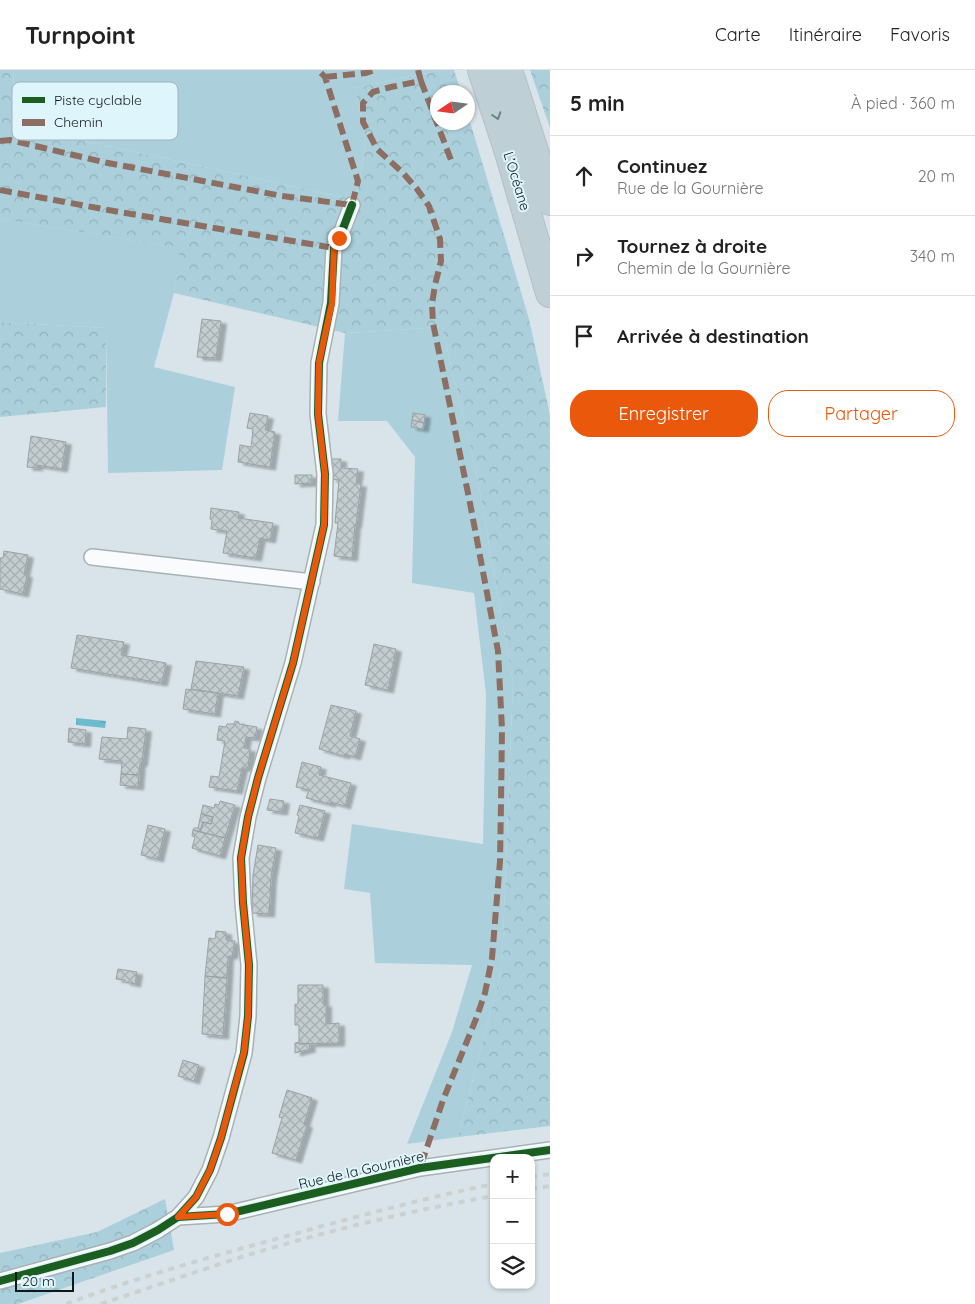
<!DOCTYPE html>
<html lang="fr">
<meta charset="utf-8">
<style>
body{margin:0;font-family:Quicksand,sans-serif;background:#f2f2f2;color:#222}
.controls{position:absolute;right:15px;bottom:15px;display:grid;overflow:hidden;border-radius:10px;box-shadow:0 1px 4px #0004}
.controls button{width:45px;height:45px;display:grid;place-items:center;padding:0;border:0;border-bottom:1px solid #e0e0e0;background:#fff;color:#222;font:25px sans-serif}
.compass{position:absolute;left:430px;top:15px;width:45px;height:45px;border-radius:50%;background:#fff;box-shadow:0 1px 4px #0004;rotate:257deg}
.scale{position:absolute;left:15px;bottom:12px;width:59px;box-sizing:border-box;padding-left:5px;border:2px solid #10181b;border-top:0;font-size:14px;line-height:18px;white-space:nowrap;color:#10181b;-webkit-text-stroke:4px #dff5fc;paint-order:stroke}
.stop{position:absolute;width:15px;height:15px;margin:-11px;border:4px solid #ea580c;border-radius:50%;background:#fff}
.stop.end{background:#ea580c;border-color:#fff;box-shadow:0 1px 5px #0008}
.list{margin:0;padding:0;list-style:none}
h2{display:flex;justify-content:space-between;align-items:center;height:65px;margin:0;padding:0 20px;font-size:21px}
h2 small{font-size:16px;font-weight:400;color:#767676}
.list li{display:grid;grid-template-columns:32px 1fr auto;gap:15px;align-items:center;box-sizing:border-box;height:80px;padding:0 20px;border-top:1px solid #e0e0e0}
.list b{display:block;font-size:19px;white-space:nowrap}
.list p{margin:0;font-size:16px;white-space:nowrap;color:#767676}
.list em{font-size:16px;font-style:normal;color:#767676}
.actions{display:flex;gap:10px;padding:15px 20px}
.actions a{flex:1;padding:11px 0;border:1px solid #ea580c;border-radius:20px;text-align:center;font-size:18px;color:#ea580c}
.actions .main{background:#ea580c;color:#fff}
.icon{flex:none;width:28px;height:28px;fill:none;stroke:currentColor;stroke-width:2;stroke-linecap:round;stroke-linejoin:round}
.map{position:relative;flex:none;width:550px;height:1234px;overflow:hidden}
header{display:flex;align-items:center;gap:30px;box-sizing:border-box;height:70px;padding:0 25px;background:#fff;border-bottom:1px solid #e0e0e0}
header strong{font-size:24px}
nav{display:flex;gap:28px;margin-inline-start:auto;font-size:18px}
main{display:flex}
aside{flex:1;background:#fff}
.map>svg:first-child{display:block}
.green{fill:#abd0db}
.forest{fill:url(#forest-crowns)}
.water{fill:url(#water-ripples)}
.building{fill:url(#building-cross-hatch);stroke:#99a3a6;filter:url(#shadow)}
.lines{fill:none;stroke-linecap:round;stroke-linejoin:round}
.street-casing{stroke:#a8b1b5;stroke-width:18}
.highway-casing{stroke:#b8bec1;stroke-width:30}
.street{stroke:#f9fbfc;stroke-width:15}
.highway{stroke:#bed0d5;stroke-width:28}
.rail{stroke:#ccd0d0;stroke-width:4;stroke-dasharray:6 6;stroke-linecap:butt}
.quiet{stroke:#8d6e63;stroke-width:6;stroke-dasharray:12 6;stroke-linecap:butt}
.cycleway-casing{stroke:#dff5fc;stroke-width:11}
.cycleway{stroke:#1b5e20;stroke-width:8}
.oneway{stroke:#707d81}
.route{stroke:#ea580c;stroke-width:6}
.labels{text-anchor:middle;stroke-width:4;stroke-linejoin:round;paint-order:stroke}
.street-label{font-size:14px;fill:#10181b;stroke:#dff5fc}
.key{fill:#dff5fc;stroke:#a1b3b8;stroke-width:1}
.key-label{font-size:14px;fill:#10181b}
</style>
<header>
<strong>Turnpoint</strong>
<nav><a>Carte</a><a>Itinéraire</a><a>Favoris</a></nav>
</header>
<main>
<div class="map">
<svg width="550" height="1234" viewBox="0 0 550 1234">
<defs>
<pattern id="forest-crowns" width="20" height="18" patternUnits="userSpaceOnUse" patternTransform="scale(1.25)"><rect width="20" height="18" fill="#abd0db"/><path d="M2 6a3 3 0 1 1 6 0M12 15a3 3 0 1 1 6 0" fill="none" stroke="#92b2bb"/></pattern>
<pattern id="water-ripples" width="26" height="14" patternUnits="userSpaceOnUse" patternTransform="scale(1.25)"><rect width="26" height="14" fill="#6ebace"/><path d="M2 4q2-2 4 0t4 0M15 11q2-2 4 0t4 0" fill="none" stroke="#5e9fb0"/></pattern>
<pattern id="building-cross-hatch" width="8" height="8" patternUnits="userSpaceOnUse" patternTransform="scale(1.25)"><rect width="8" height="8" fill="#c3cccf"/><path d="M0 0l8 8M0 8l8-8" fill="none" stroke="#a6aeb1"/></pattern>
<filter id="shadow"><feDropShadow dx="5.5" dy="3" stdDeviation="1" flood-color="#0004"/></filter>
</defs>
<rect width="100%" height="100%" fill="#d8e4e9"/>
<!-- green -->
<path class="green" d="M13,0h429l-87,18 11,54 -10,58 -285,-62 -57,-47z
M0,149l181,29 -7,45 -20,74 81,20 -13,83 -114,3 -2,-145 -106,-6z
M442,257l35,148 36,207 -11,285 -44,170 -51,7 45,-112 20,-67 -97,-2 -5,-70 -26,-4 8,-65 131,20 3,-150 -12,-101 -62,-10 3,-126 -28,-36h-49l7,-88z"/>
<!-- forest -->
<path class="forest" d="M0,0h13l1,21 57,47 285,62 10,-58 -11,-54 87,-18h12l7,22h-23v30h30v-7l61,204 21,96v711l-92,11 44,-170 11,-285 -36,-207 -35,-148 -97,6 -171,-40 6,-45 -180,-29z
M530,0h20v58z
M0,252l106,6v79l-106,10z
M165,1129l9,51 -156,54h-18v-51l97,-21z"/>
<!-- water -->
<path class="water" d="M76,648l30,3 -1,7 -29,-3z"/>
<!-- building -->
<path class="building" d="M202,249l19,2 -5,37 -19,-1z
M250,343l18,3 -3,14 10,2 -5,35 -32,-5 2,-17 11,2 2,-18 -6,-1z
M413,343l12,2 -1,8 -12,-3z
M412,350l12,3 -1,6 -12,-2z
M31,366l35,6 -4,27 -25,-4v3l-10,-1z
M332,389h9v9l17,1 -2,15h5l-5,41h-1l-3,33 -18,-2 4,-33h-3l4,-43 -8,-1z
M295,405h17v8l-17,1z
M211,438l28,4 -1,6 35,5 -3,17 -10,-2 -4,20 -33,-5 4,-22 -16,-2 1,-9 -2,-1z
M4,481l24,4 -4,19 3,1 -4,19 -23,-5v-31h3z
M77,565l47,7 -3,13 45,8 -4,20 -91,-15z
M374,574l22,5 -8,41 -23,-5z
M196,591l48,6 -6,29 -47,-7z
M186,619l32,4 -3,21 -32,-5z
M331,635l25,6 -6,25 10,3 -5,18 -10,-3 -1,2 -25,-7z
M235,651l4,1v2l18,3 -2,11 -9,-1 -2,11 6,1 -2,19h-6l-5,23 -28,-4 2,-11 8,1 6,-36 -8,-1 2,-14 7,1 1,-3h7z
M128,657l18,2 -4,34h-2l-1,12 -18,-1 1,-13 -23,-2 3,-22 25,2z
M69,658l17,2 -1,14 -17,-2z
M302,692l19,5 -2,8 32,8 -6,23 -14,-4 -1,2 -24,-6 3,-8 -13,-3z
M121,704l18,1 -1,12 -18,-2z
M270,729l14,2 -2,11 -15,-2z
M220,731l15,4 -10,33 -25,-6 3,-10 8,2 2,-7 -12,-3 2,-9 11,3 1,-4 4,1z
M300,735l25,6 -7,27 -23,-5 4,-17 -2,-1z
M201,744l12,3 -2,7 -8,-2 -3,10 -7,-2 1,-2h4z
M148,755l17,4 -7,30 -17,-4z
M193,760l32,8 -5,18 -28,-8 3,-11 -3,-1z
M258,775l18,3 -5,30 -2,36 -17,-1 1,-38z
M216,861l10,1v8l9,1 -3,15h-4l-1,22 -22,-2 4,-38 6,1z
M118,899l19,3 -2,12 -10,-2v-2l-9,-1z
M205,906l22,2 -4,58 -21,-2z
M298,915h25v19h3v20l13,-1v20l-40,1v-19h-4v-21h3z
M299,972v2l10,-1 1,6 -15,4v-10z
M183,990l16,5 -5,16 -16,-5z
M287,1020l25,8 -8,26 3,1 -11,35 -24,-7 10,-35 -3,-1z"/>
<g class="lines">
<defs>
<path id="street" d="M92,487l220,25
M178,1147l49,-3 193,-46 130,-18
M0,1211l110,-30 23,-8 25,-13 20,-13 18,-20 14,-27 11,-32 23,-85 4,-37 1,-51 -6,-62 -2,-45 7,-41 10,-39 35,-115 31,-138 1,-51 -7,-60 1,-51 12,-60 3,-55 5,-9 13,-34"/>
<path id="highway" d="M482,0l27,82 41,141
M508,0l42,131"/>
</defs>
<!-- street casing -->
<use href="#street" class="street-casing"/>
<!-- highway casing -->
<use href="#highway" class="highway-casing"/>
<!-- street -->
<use href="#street" class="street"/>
<!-- highway -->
<use href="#highway" class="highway"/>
<!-- rail -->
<path class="rail" d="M531,1107l19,-3
M531,1119l19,-3
M66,1234c72,-27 147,-48 221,-68 68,-19 137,-38 207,-52
M101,1234c44,-15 89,-30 134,-45 84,-26 172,-48 259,-63"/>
<!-- quiet -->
<path class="quiet" d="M418,0l3,11 -30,6 -18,5 -10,11v19l14,27 26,24 14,16 12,17 11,33 1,22 -6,24 -3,19 1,19 36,175 29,153 4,78 -1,75 -1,57 -8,97 -7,35 -9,26 -33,81 -23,68
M325,7l41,-4 8,-3
M421,11l30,79
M0,71l10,-1 93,22 179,34 70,9 6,-24 -33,-104 -7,-7
M0,120l119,22 215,36"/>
<defs>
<path id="cycleway" d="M178,1147l49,-3 193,-46 130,-18
M0,1211l110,-30 23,-8 25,-13 20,-13 18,-20 14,-27 11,-32 23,-85 4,-37 1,-51 -6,-62 -2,-45 7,-41 10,-39 35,-115 31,-138 1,-51 -7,-60 1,-51 12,-60 3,-55 5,-9 13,-34"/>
</defs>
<!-- cycleway casing -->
<use href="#cycleway" class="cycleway-casing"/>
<!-- cycleway -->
<use href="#cycleway" class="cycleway"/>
</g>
<!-- one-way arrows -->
<defs><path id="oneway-chevron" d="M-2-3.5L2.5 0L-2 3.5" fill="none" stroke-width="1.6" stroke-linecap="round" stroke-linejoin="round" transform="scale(1.25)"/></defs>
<use class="oneway" href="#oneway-chevron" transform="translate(497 46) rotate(72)"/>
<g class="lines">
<!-- route -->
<path class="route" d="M227,1144l-49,3 18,-20 14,-27 11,-32 23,-86 4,-36 1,-51 -6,-62 -2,-45 7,-41 10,-39 35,-115 31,-138 1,-51 -7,-60 1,-52 13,-59 2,-55 5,-10"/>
</g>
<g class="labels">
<!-- street labels -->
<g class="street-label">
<text transform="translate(517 111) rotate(73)" y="5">L’Océane</text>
<text transform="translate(361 1100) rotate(-13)" y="5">Rue de la Gournière</text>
</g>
</g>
<!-- legend -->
<rect x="12" y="12" width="166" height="58" rx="8" class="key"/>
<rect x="22" y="27" width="23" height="6" fill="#1b5e20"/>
<rect x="22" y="49" width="23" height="7" fill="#8d6e63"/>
<g class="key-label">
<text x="54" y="35">Piste cyclable</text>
<text x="54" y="57">Chemin</text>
</g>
</svg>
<div class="controls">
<button>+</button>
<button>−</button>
<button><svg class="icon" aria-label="layers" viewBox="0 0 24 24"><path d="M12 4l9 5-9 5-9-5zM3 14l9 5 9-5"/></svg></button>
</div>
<svg class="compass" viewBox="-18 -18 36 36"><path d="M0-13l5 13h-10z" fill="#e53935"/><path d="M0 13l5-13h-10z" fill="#767676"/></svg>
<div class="scale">20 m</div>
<div class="stop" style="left:227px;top:1144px"></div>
<div class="stop end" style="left:339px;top:168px"></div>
</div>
<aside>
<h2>5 min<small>À pied · 360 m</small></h2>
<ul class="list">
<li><svg class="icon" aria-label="ahead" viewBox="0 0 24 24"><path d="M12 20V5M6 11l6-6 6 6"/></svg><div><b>Continuez</b><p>Rue de la Gournière</p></div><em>20 m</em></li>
<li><svg class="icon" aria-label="right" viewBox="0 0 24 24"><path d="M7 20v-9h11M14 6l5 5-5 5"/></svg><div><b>Tournez à droite</b><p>Chemin de la Gournière</p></div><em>340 m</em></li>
<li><svg class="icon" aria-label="arrive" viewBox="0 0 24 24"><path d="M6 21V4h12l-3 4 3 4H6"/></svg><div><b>Arrivée à destination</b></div></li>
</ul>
<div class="actions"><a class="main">Enregistrer</a><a>Partager</a></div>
</aside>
</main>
